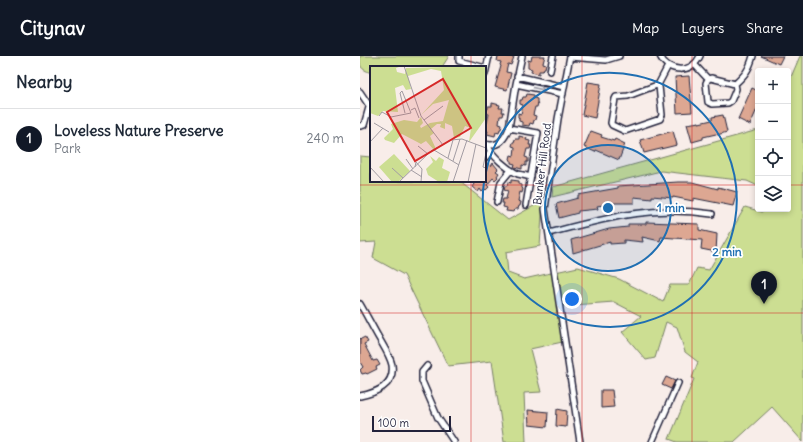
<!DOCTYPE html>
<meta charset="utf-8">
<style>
body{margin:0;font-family:Delius,sans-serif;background:#f2f2f3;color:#1f2937}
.controls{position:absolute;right:12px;top:12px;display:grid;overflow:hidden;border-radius:4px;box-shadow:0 2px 6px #0003}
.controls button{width:36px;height:36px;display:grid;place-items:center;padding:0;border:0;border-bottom:1px solid #e0e1e3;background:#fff;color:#1f2937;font:20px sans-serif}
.scale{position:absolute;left:12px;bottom:10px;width:79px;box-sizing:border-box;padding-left:4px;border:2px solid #22223b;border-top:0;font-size:11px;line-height:14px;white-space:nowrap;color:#22223b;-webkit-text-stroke:3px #fff;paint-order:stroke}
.you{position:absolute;left:212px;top:243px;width:14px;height:14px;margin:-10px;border:3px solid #fff;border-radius:50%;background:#1a73e8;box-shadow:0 0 0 6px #1a73e833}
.badge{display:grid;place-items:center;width:26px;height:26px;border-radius:50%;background:#111827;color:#fff;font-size:13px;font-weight:700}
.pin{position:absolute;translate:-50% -33px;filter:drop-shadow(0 1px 2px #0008)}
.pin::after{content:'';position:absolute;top:21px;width:14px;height:12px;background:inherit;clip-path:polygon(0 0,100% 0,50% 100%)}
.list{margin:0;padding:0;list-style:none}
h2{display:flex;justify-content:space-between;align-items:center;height:52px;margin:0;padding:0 16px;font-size:17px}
h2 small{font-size:13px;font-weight:400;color:#747a83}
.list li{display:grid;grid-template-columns:26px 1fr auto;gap:12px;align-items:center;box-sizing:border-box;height:60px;padding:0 16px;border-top:1px solid #e0e1e3}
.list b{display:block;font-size:15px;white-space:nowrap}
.list p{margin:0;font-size:13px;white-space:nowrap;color:#747a83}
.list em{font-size:13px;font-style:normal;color:#747a83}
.icon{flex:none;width:22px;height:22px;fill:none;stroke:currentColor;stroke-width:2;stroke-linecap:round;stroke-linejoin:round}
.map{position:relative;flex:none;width:443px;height:386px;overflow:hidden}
header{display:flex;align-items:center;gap:24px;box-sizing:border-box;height:56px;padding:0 20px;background:#111827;color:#fff}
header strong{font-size:19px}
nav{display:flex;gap:22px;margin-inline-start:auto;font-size:14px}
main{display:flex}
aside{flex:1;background:#fff}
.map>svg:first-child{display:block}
.green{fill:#ccde92;stroke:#778066}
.building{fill:#dda792;stroke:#22223b}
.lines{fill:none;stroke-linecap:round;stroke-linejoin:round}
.minor-casing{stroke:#22223b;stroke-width:8}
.minor{stroke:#fff;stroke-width:5}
.oneway{stroke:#9c9ca7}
.grid{fill:none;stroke:#d62828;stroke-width:1;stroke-opacity:0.55}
.ring{fill:none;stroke:#1f6fb2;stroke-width:2}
.labels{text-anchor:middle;stroke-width:3.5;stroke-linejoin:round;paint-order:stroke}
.street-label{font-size:11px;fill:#22223b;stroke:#fff}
.inset-road{fill:none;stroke:#a29ca3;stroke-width:1}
.view{fill:#d62828;fill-opacity:0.15;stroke:#d62828;stroke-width:2}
.inset-edge{fill:none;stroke:#22223b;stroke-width:2}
.centre{fill:#1f6fb2;stroke:#fff;stroke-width:2}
.ring-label{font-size:12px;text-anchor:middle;font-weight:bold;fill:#1f6fb2;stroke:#fff;stroke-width:3.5;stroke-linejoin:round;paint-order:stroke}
</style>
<header>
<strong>Citynav</strong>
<nav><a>Map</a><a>Layers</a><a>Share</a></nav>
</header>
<main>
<aside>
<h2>Nearby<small></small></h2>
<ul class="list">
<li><span class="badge">1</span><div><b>Loveless Nature Preserve</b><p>Park</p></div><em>240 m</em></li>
</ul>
</aside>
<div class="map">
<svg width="443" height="386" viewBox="0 0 443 386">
<rect width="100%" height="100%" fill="#f8ede9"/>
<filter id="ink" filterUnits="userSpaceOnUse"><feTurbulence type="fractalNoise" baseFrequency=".025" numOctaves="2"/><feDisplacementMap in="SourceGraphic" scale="8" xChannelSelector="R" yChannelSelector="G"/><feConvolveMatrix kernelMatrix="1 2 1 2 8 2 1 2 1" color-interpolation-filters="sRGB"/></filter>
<g filter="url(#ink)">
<!-- green -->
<path class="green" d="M0,0h89l-7,11h-71v6c-11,-5 -11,-5 -11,-17z
M440,0h3v386l-31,-35 -38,35h-57l-8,-3 25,-60 -2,-1 6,-16 -13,-10 -8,-25 -11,-5 -11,36 -9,2 -24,-28 19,-16 -27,-14 -54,4 7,35 -37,8 11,43 -17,1 2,49h-22l-12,-81 -44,5 -44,-91 -31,-17 3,-16 -16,1v-87l11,1v24h88l49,39 35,-19 -3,45 -34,6 2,21 16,6 54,-12 41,12 44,23 7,-17h19l8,-17 12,2 36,-63 17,5 2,-3h24v-125z
M398,74v56l-11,-5 -86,-10 -109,26 1,-10z"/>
<!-- building -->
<path class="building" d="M138,0l16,1 -3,8 -3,-1 -2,8 5,1 -4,17 -12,-3 6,-21 -1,-1 1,-3 -4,-1z
M172,0h13l-2,7 3,1 -1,4h-1l-1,3h-4v3l-8,-2 1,-3 -4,-1v-8l3,1z
M401,0h22l-4,8z
M329,20l3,36 -15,1 -2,-36z
M228,26l13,2 -6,34 -13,-3z
M392,32l6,3v16l-8,18 -12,-6z
M167,38l7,1v3l3,1v4h1l-1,4h-2l-2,8 3,1 -1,4h-1l-1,4 -3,-1 -1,3 -7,-1v-3l-3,-1v-3l-1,-1v-4l3,1 2,-9 -3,-1v-4h2l1,-3h3z
M132,47l8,2 -1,3h4l-1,4h2l-1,4h-3l-1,8 3,1 -1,4h-1l-1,4 -3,-1 -1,4 -8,-2 1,-3 -3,-1v-8l2,1 2,-9 -4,-1 1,-4h2v-3h4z
M363,59l4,17 -10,3 -1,-1 -13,3v2l-11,3 -5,-18 12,-2v1l13,-3v-3z
M231,75l11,4 -1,2 13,4 1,-2 10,5 -6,16 -23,-10 -1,2 -11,-5z
M313,75l4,14 -33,8 -4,-13z
M159,80l8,2 -1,2 4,1 -1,4h2l-1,4h-3l-2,8 3,1v4h-2v4l-4,-1v4l-8,-2 1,-3 -4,-1v-3l-1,-1 1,-4 3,1 1,-9 -3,-1 1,-4h1l1,-3h4z
M128,107l3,3 2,-3 5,6 -2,2 3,2 -2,3 1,1 -3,3 -2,-2 -6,7 2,2 -3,3 -1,-1 -3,3 -2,-3 -2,3 -6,-5 2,-3 -3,-3h14v-14z
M151,124l8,1v3l3,1v3l1,1 -1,4 -2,-1 -2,9 3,1 -1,4h-1l-1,3h-3l-1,3 -8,-1 1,-3 -4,-1 1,-4h-2l1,-4h3l2,-8 -4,-1 1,-4h2l1,-4 3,1z
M318,126h14l26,7v-2l19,5 -4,14 -40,-8v3l-20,-4v1l-21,-2v3l-18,-2v6h-19l-18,3 1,3 -20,2v2l-19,5 -3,-14 22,-6v-3l40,-7v-2z
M286,166l53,2v6l18,4 -1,18 -15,-3 1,-9 -41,-3 -1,4 -18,-4 1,5 -19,-2v3l-14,1v-2l-37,11 -2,-13 38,-11 19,-2v-3h18z
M5,281l3,5 -4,2 9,17 4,-1 3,5 -4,2 1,2 -10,5 -1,-1 -4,1 -2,-4 3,-3 -3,-5v-24l1,1z
M306,321l9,4 -4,8 -9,-4z
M241,334h11l2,17 -13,1z
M197,353l10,2 -1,16 -10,-1z
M168,354l20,2 -1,15 -18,-2z"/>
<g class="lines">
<defs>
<path id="minor" d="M99,0v5l23,6
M210,0l-12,63 -13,90 35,233
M300,0c8,17 32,18 40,0
M210,1l36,3 13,-4
M334,8l14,15
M190,15l3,-15
M125,18l4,-18
M157,20l47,11
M351,22l24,6 1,5 -5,12 -3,2 -16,1 -4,-2 -2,-19 2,-4z
M156,28l47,10
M375,28c10,-9 14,-14 18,-28
M297,29l2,1 3,29 -2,4 -35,12 -13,-6 -1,-2 4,-24 1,-2 12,-1z
M298,29l10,-19
M0,36l8,12h3
M0,70l4,-1 6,-21
M149,72l29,5 -12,72
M125,88c13,4 20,-5 24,-16l7,-44 6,-28
M128,89c2,10 21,25 30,29 5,1 9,2 13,3
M125,102l5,-6
M137,146l4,-20 10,-12
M189,177c58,-15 102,-28 163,-19
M0,248c7,12 13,24 20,36 4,7 10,16 12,25 3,20 -16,28 -32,31
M67,310l-5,6v9l16,37 16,24
M292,386l26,-59"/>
</defs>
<!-- minor casing -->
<use href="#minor" class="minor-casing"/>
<!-- minor -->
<use href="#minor" class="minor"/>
</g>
<!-- one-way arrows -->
<defs><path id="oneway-shaft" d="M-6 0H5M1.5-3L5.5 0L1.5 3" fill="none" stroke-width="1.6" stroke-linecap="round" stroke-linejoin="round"/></defs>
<use class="oneway" href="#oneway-shaft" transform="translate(179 33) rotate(13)"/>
</g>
<!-- grid -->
<path class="grid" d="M111,0v11M222,0v386M332,0v386M111,125v261M0,129h398M428,129h15M0,257h443"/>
<!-- distance rings -->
<circle cx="248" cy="152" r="63" fill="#1f6fb2" fill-opacity=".12"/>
<g class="ring">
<circle cx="248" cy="152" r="63"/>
<path d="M125 120A127 127 0 1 1 124 126"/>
</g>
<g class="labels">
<!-- street labels -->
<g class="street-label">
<text transform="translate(182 108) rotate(-83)" y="4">Bunker Hill Road</text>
</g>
</g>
<!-- overview -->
<g transform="translate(10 10)">
<rect width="116" height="116" fill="#f8ede9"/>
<path d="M0,0h32l-6,2 1,4 8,2 1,-6 80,-2v52l-17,24 2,-14 -6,-2 -5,11 -6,1 -2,-12 -7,-3v6l-5,-2 1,-3h-4l-6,5 3,4 -4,3 6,13 -2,1 -8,-9 -5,3 -19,-10 -8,9 -9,-3 -1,-2 9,-9 -2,-5 13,-4 13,2 4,-5 2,6 -3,3 1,2 9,-5 13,-2 6,-21 -16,4 -12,11 23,-25 -3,-19 -10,-2 -23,7 3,13 -5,1 -3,-5 -8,3 3,24 -15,-1 -5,5 -8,-3zM24,88l16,17 -12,11h-6l-13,-15zM60,90l6,5 3,-4 5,3 -2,8 8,4 -3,10h-8l-11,-7 -2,-6 7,-7z" fill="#ccde92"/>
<path class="inset-road" d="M34,0l17,50 22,29M41,44l4,-2 4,10M9,50l3,-4 9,5 20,-4 -9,-22 -2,2 5,20M54,54l19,-14M4,57l15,9M0,76l13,-14M48,80l10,8M64,84l25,15M116,87l-3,14 3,1M78,92l5,-18M36,93l7,10M83,95l7,-22M0,101l14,15M45,101l1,-5 6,7 -1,13M22,102l11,10M41,104l11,7M29,116l32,-31 20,-11 11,-1 24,9M83,116l14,-42M98,116l8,-38"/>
<path class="view" d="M73,13l28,49 -56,33 -28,-49z"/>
<rect width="116" height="116" class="inset-edge"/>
</g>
<circle cx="248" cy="152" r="6" class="centre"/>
<g class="ring-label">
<text x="311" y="156">1 min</text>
<text x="367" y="200">2 min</text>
</g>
</svg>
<div class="controls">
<button>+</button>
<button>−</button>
<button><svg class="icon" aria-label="locate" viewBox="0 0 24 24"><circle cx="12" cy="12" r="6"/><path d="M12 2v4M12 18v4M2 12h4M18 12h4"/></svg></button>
<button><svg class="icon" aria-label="layers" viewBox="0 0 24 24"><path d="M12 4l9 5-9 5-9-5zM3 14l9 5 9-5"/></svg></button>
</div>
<div class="scale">100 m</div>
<div class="you"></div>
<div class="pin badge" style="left:404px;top:248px">1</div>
</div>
</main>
